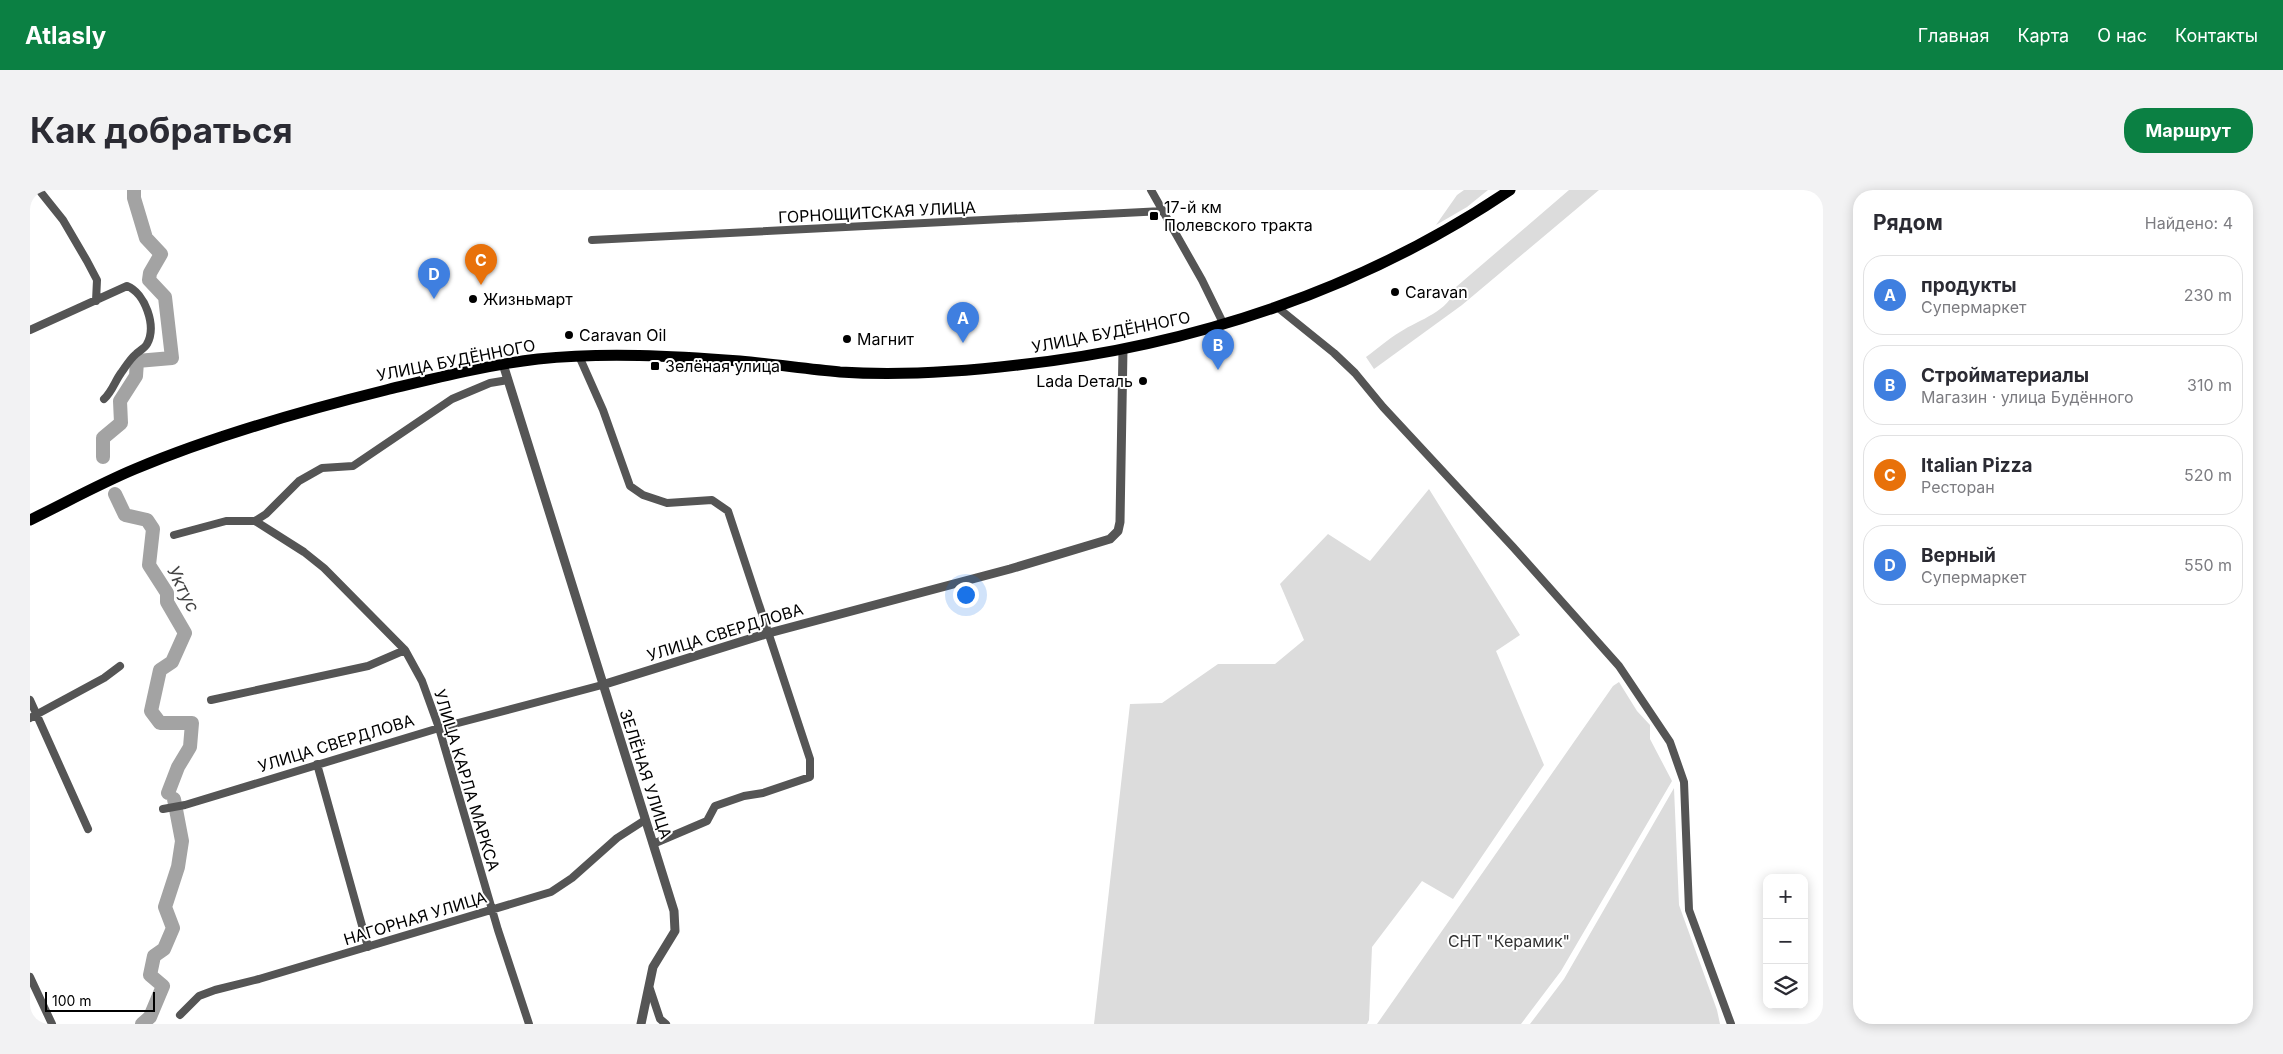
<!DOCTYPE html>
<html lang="ru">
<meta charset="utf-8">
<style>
body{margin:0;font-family:Inter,sans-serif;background:#f2f2f3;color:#2b2b33}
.controls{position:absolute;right:15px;bottom:15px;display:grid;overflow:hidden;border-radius:10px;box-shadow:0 2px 12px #0003}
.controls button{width:45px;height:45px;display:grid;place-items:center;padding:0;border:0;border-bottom:1px solid #e1e1e2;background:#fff;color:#2b2b33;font:25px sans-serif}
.scale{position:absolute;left:15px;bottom:12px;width:110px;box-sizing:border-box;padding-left:5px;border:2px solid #000;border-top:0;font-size:14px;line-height:18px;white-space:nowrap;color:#000;-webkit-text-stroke:4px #fff;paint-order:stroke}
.you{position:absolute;left:935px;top:404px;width:18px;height:18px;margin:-12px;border:4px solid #fff;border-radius:50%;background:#1a73e8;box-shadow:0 0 0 8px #1a73e833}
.badge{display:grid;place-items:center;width:32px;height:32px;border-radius:50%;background:#0b8043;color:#fff;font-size:16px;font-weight:700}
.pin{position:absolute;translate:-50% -41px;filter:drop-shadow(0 1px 2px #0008)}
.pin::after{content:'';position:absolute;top:26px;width:18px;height:15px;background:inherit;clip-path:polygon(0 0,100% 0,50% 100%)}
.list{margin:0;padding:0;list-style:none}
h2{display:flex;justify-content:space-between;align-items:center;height:65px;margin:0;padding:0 20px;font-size:21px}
h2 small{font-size:16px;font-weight:400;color:#7c7c81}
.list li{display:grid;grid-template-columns:32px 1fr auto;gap:15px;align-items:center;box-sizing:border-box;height:80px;margin:0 10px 10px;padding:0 10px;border:1px solid #e1e1e2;border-radius:20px}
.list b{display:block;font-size:19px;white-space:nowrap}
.list p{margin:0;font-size:16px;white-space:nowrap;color:#7c7c81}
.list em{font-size:16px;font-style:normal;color:#7c7c81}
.icon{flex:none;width:28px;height:28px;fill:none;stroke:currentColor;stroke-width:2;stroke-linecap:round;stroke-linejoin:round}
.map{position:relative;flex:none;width:1793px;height:834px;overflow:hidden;border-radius:20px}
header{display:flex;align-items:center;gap:30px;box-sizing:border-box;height:70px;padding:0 25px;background:#0b8043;color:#fff}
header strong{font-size:24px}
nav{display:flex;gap:28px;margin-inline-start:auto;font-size:18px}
.intro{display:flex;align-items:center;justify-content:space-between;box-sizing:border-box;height:120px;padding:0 30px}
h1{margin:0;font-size:35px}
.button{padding:12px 22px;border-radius:20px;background:#0b8043;color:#fff;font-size:18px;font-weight:700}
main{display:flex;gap:30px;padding:0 30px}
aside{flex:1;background:#fff;border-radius:20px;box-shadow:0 2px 12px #0003}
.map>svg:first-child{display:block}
.green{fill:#dcdcdc}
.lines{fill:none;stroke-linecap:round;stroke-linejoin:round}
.river{stroke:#a3a3a3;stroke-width:14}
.minor{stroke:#555;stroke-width:8}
.tertiary{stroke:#555;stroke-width:9}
.primary{stroke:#000;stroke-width:11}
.poi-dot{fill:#000;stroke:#fff;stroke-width:2}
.labels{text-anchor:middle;stroke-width:4;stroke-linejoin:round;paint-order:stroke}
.poi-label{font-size:16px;fill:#000;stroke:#fff;text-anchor:start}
.street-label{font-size:16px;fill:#000;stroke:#fff}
.park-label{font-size:16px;fill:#333;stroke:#fff}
.water-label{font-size:18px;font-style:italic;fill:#444;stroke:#fff}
</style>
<header>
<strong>Atlasly</strong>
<nav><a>Главная</a><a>Карта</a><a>О нас</a><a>Контакты</a></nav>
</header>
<div class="intro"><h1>Как добраться</h1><a class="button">Маршрут</a></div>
<main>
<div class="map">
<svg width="1793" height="834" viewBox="0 0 1793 834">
<rect width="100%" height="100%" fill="#fff"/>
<!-- green -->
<path class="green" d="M1434,0h24l-21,17 -31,18 21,-30z
M1539,0h30l-137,115 -88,64 -8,-12c11,-8 22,-18 34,-25 20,-13 49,-20 56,-45z
M1399,299l91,146 -24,16 48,114 -91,134 -31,-18 -50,66 -3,73 -2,4h-273l36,-320 32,-1 56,-39h57l29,-24 -24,-56 48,-50 42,27z
M1589,492l18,29 13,14v14l22,42 -111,190 -40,53h-144l236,-338z
M1644,598l5,117 38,105 3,14h-190l34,-45z"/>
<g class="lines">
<!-- river -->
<path class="river" d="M73,267v-19l18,-15 -1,-22 16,-25 1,-15 35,-3 -7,-61 -16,-17 1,-7 11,-19 -15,-16 -12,-40v-8
M85,304l10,21 22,5 6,9 -4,36 18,28v9l18,31 -13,29 -12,8 -9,41 9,12h32l-2,24 -12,20 -10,26
M112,834l8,-7 13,-31 -13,-11 4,-19 10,-7 9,-21 -8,-21 13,-40 4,-26 -8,-42"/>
<!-- minor -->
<path class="minor" d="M9,0l24,30 24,41 10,19 -1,21
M1121,0l51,90 22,45
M562,50l571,-29
M1247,117l57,46 21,20 28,34 130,140 106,119 51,76 14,40 5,128 42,114
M0,140l97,-44c18,7 30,40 20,58 -2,4 -8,7 -11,10 -6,5 -10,12 -15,19 -6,8 -9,19 -17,26
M549,166l24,54 27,76 13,9 24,8 45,-3 16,11 82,248v18l-47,16 -19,3 -29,10 -8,15 -54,23
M225,331l49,31 20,16 81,82 17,31 17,47 59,202 31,94
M225,331l11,-7 33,-33 23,-13 31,-2 99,-67 38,-16 18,-3
M144,345l52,-14h29
M0,510l58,129
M181,510l157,-34 37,-16
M0,528l74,-40 16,-12
M287,574l51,183
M133,619l22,-4 254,-77 163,-43
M0,787l22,47
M620,799l10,30 6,5
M150,825l19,-19 16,-6 44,-11 292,-87 21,-14 45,-40 28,-18"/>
<!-- tertiary -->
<path class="tertiary" d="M473,174l171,547 1,20 -22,36 -12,57
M572,495l167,-52 241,-64 100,-30 8,-8 2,-9 3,-173"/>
<!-- primary -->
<path class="primary" d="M0,330c35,-17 69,-36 105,-51 81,-34 166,-58 251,-79 50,-12 101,-25 152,-31 67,-7 136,-3 202,2 33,3 67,8 100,11 60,4 119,0 178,-7 175,-19 346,-76 492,-175"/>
</g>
<!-- markers -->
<g class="poi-dot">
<rect x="1119" y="21" width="10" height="10" rx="2.5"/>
<circle cx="1365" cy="102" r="5"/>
<circle cx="443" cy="109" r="5"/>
<circle cx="539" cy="145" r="5"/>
<circle cx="817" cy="149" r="5"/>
<rect x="620" y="171" width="10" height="10" rx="2.5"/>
<circle cx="1113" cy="191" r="5"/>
</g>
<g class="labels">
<!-- poi labels -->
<g class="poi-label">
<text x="1134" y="23">17-й км<tspan x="1134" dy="18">Полевского тракта</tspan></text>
<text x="1375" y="108">Caravan</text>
<text x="453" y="115">Жизньмарт</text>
<text x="549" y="151">Caravan Oil</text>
<text x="827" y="155">Магнит</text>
<text x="635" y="182">Зелёная улица</text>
<text x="1103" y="197" text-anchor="end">Lada Dеталь</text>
</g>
<!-- street labels -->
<g class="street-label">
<text transform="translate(847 22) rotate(-3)" y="6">ГОРНОЩИТСКАЯ УЛИЦА</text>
<text transform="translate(1081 142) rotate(-11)" y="6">УЛИЦА БУДЁННОГО</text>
<text transform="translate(426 170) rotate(-11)" y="6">УЛИЦА БУДЁННОГО</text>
<text transform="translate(695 442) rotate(-17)" y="6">УЛИЦА СВЕРДЛОВА</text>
<text transform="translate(306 553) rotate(-17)" y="6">УЛИЦА СВЕРДЛОВА</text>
<text transform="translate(616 584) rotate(72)" y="6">ЗЕЛЁНАЯ УЛИЦА</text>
<text transform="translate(437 590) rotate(73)" y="6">УЛИЦА КАРЛА МАРКСА</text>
<text transform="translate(385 728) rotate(-17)" y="6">НАГОРНАЯ УЛИЦА</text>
</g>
<!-- park labels -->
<g class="park-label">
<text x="1479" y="757">СНТ "Керамик"</text>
</g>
<!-- water labels -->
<g class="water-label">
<text transform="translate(153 399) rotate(63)" y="6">Уктус</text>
</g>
</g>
</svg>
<div class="controls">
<button>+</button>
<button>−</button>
<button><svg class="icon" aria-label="layers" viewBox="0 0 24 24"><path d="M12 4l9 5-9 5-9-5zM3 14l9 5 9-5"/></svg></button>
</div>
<div class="scale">100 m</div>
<div class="you"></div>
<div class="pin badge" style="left:933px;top:153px;background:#3f7fe0">A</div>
<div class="pin badge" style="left:1188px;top:180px;background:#3f7fe0">B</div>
<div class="pin badge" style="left:451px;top:95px;background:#e8710a">C</div>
<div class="pin badge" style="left:404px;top:109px;background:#3f7fe0">D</div>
</div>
<aside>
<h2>Рядом<small>Найдено: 4</small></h2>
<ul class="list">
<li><span class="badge" style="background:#3f7fe0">A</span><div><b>продукты</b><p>Супермаркет</p></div><em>230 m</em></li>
<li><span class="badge" style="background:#3f7fe0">B</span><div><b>Стройматериалы</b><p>Магазин · улица Будённого</p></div><em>310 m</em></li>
<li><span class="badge" style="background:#e8710a">C</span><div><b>Italian Pizza</b><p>Ресторан</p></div><em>520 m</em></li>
<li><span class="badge" style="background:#3f7fe0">D</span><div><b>Верный</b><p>Супермаркет</p></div><em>550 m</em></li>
</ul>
</aside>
</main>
